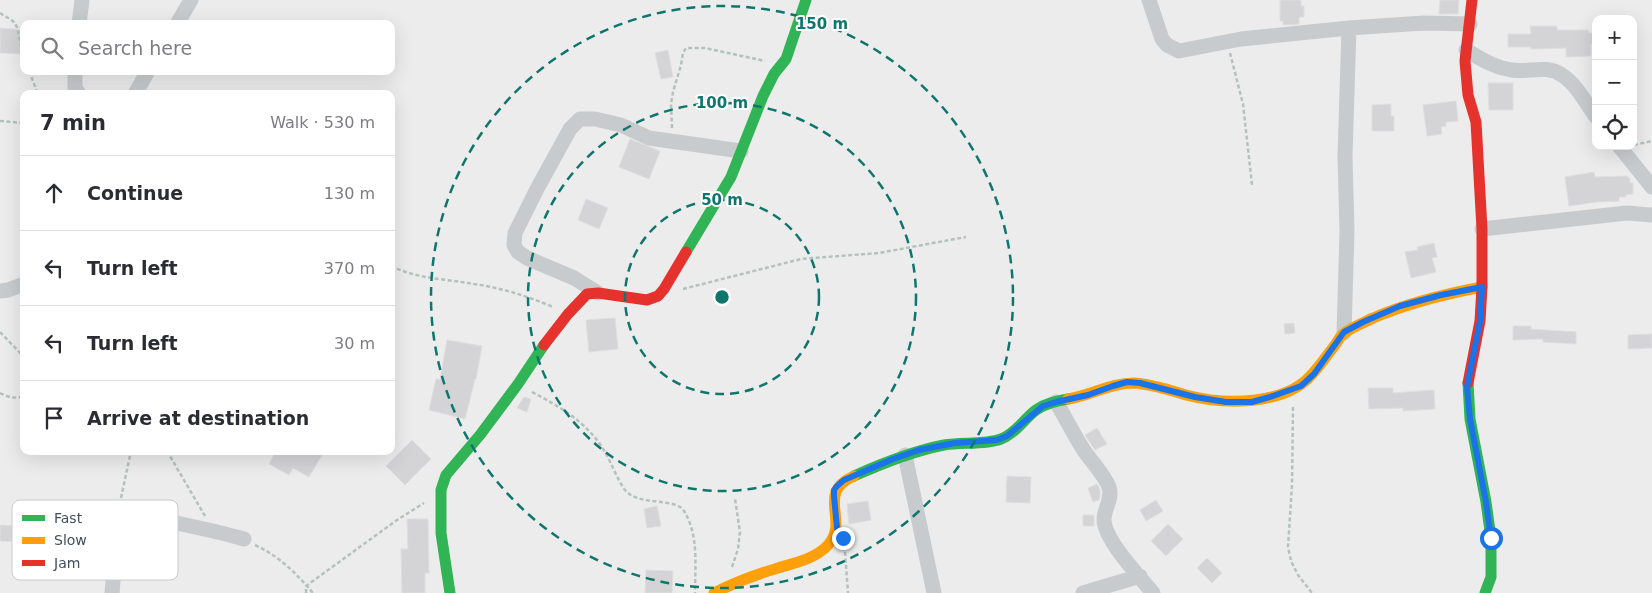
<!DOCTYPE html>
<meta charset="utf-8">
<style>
body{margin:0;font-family:"DejaVu Sans",sans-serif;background:#f7f7f7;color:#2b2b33}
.controls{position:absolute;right:15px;top:15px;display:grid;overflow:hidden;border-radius:10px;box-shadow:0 5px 20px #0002}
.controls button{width:45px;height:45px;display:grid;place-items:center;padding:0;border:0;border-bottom:1px solid #e1e1e2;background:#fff;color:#2b2b33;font:25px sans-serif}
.stop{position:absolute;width:15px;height:15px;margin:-11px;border:4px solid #1a73e8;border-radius:50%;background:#fff}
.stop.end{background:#1a73e8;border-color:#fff;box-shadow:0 1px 5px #0008}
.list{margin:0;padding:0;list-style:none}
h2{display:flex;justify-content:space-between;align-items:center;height:65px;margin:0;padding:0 20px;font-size:21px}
h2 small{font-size:16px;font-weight:400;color:#7c7c81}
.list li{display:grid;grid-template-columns:32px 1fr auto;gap:15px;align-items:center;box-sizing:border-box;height:75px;padding:0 20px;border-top:1px solid #e1e1e2}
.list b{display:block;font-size:19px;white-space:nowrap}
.list em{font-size:16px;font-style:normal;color:#7c7c81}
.icon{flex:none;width:28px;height:28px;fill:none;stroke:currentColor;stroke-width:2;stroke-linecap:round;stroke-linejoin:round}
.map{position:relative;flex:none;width:1652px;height:593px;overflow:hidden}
.search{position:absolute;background:#fff;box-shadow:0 5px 20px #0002;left:20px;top:20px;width:375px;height:55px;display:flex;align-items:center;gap:12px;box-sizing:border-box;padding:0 18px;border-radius:10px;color:#7c7c81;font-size:19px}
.panel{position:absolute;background:#fff;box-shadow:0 5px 20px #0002;left:20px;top:90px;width:375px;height:365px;border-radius:10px}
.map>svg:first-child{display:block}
.building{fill:#d4d4d7;stroke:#dededf}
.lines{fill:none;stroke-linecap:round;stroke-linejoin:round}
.path{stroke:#b4c2be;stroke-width:2.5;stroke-dasharray:4 2.5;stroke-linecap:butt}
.street{stroke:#c8cbce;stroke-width:15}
.fast{stroke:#30b455;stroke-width:11}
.slow{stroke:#ff9f0a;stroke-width:11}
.jam{stroke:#e5322d;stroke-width:11}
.route{stroke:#1a73e8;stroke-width:6}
.ring{fill:none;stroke:#0f766e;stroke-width:2.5;stroke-dasharray:9 6}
.key{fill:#fff;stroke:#c6cace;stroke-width:1}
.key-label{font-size:14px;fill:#424e5a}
.centre{fill:#0f766e;stroke:#fff;stroke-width:2.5}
.ring-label{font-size:15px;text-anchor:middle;font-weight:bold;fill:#0f766e;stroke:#fff;stroke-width:4;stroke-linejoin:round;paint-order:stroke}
</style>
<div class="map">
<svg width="1652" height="593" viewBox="0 0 1652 593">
<rect width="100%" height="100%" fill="#edecec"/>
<!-- building -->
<path class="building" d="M1280,0h21v6h3v11h-5v7l-16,1v-4h-3z
M1440,0h19l-1,14h-19z
M1530,26h27v4h31l1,3h5v11h-3v12l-25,1v-9l-35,1v-2h-23v-13h23z
M0,28l24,2v24l-24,-1z
M668,50l5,27 -12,2 -6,-26z
M1488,83h25v27h-24z
M1456,101l2,20 -12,1v4l-5,1 1,7 -15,2 -4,-31z
M1391,104v12h3v15h-22v-26z
M630,139l30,12 -11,28 -30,-12z
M1594,172l1,5 33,-1v2h2v5h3v11l-7,1v2h-7v4l-22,1 -28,4 -4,-29z
M586,199l22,9 -9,21 -21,-9z
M1434,243l3,14 -5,1 4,14 -25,6 -6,-26 13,-2 -1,-3z
M615,318l3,31 -29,3 -3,-32z
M1294,323l1,10 -10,1 -1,-10z
M1513,326h18v3l45,3v12l-33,-2v-3l-30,1z
M1652,334v14l-24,1v-14z
M447,340l35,6 -6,33h-1l-10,40 -36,-9 7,-31 4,1z
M1368,388h25v5l41,-3 1,19 -32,2v-3l-34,1z
M524,397l7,2 -4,13 -10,-4z
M1097,428l10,16 -12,6 -10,-15z
M412,440l19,19 -26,26 -19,-19z
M276,451h39l7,4 -13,22 -16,-9 -4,7 -20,-11z
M1007,476l24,1 -1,26 -24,-1z
M1097,484l3,6v7l-1,3 -6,2 -5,-14z
M1156,500l7,11 -17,10 -6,-11z
M868,501l3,19 -22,4 -2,-20z
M657,506l4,20 -14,2 -3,-19z
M1083,515h11v11h-11z
M407,519h21l1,54h-4v20h-23l-1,-44h7z
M1168,524l15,15 -17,17 -15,-15z
M0,525l38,2 -1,16 -37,-2z
M1207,558l15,15 -10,10 -15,-15z
M646,570l27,1 -1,22h-27z"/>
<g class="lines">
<!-- path -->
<path class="path" d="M0,13l13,8 4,6 7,33
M1230,53l13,51 9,81
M29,71l9,23
M0,121l24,2
M672,128l-1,-24 2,-12 8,-27 2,-12 3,-5h19l60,13
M1634,145l18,-4
M391,266c26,13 56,13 83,18 28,4 53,12 79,23
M683,289l118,-30 78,-6 87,-16
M0,332l24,25
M532,392c29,15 57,32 73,60 6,10 13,29 20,38 14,17 51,7 59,21 15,24 11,55 11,82
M0,393c8,4 15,6 24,3
M1293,407l-1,78 -4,62 3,14 7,14 14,18
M167,451l38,65
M121,498l10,-47
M255,545c24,11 41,28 58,48
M845,552l3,41
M732,567l6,-18 2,-17 -5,-33
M306,593v-7l91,-66 27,-17"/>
<!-- street -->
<path class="street" d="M1149,0l13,39 5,6 12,6 62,-12 108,-11 75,-5 46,1
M79,24l3,-24
M177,24l14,-24
M1466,50c15,9 29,18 46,20 17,3 34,-6 50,5 14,9 24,28 34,42
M75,71v17l4,6
M135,94l13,-23
M1619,146l33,41
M1482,229l145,-16 25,2
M0,291l8,-1 16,-6
M598,293l-24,-15 -47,-20 -9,-6 -4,-7 1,-12 22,-44 33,-60 10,-10h15l26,6 28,13 92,13
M1344,333l3,-102 -2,-75 4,-128
M1056,402c10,16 18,34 29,50 7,10 20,24 24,35 4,12 -5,21 -5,33 1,21 36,57 49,73
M905,455l29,138
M112,593l7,-83c41,11 84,17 125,29
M1083,593l57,-17"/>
<!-- fast -->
<path class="fast" d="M686,252l45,-75 32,-81 11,-22 12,-15 20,-59
M1468,383l2,36 16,83 5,36v39l-6,16
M854,476c29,-13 59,-25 90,-31 18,-3 41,0 57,-6 14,-5 23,-20 35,-29 10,-7 21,-9 32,-11
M450,593l-9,-60v-43l5,-15 34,-40 38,-51 26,-39"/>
<!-- slow -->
<path class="slow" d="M1068,399c23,-4 43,-16 66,-16 18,1 35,7 52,12 31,8 62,9 93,0 28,-9 36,-24 53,-46 4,-5 7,-11 11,-15 9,-7 20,-11 30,-16 35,-15 72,-24 109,-31
M714,593c20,-10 40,-18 61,-24 18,-6 39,-9 53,-24 22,-24 -13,-52 26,-69"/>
<!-- jam -->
<path class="jam" d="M544,345l24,-31 19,-20 11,-1 49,7 11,-4 6,-7 22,-37
M1468,383l12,-62 2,-34v-58l-6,-107 -8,-27 -3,-34 7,-61"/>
</g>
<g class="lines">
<!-- route -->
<path class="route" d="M843,538l-6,-10 -3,-32v-6l3,-4 7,-6 49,-21 26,-9 36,-7 42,-3 10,-4 36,-30 13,-4 32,-7 25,-9 14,-4 13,1 55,14 31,5h26l21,-6 28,-10 13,-12 30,-42 19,-10 37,-16 41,-11 41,-8 -2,34 -13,66 3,32 16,83 5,36"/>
</g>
<!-- distance rings -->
<g class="ring">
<circle cx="722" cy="297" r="97"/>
<circle cx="722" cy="297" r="194"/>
<circle cx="722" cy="297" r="291"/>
</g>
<!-- legend -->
<rect x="12" y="500" width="166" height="80" rx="8" class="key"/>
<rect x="22" y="515" width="23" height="6" fill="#30b455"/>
<rect x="22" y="537" width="23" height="7" fill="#ff9f0a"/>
<rect x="22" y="560" width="23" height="6" fill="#e5322d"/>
<g class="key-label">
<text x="54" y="523">Fast</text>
<text x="54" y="545">Slow</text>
<text x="54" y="568">Jam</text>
</g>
<circle cx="722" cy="297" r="8" class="centre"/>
<g class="ring-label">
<text x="822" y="29">150 m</text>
<text x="722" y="108">100 m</text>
<text x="722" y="205">50 m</text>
</g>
</svg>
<div class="controls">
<button>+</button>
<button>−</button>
<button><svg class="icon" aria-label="locate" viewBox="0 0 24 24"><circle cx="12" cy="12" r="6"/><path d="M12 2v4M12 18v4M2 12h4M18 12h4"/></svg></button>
</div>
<div class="stop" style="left:1491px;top:538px"></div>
<div class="stop end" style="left:843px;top:538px"></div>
<div class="search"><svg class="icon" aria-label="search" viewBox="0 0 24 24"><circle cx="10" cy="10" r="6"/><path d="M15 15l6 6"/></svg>Search here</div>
<section class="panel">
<h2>7 min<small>Walk · 530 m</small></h2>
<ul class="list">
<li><svg class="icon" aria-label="ahead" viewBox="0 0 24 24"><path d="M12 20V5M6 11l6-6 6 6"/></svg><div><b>Continue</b></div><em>130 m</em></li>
<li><svg class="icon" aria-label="left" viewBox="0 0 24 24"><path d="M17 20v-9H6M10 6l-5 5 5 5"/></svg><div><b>Turn left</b></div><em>370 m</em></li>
<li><svg class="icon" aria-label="left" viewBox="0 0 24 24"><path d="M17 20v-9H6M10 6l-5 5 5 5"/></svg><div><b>Turn left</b></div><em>30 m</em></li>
<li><svg class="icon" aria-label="arrive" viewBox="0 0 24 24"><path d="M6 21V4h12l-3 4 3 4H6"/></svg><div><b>Arrive at destination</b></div></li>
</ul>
</section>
</div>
